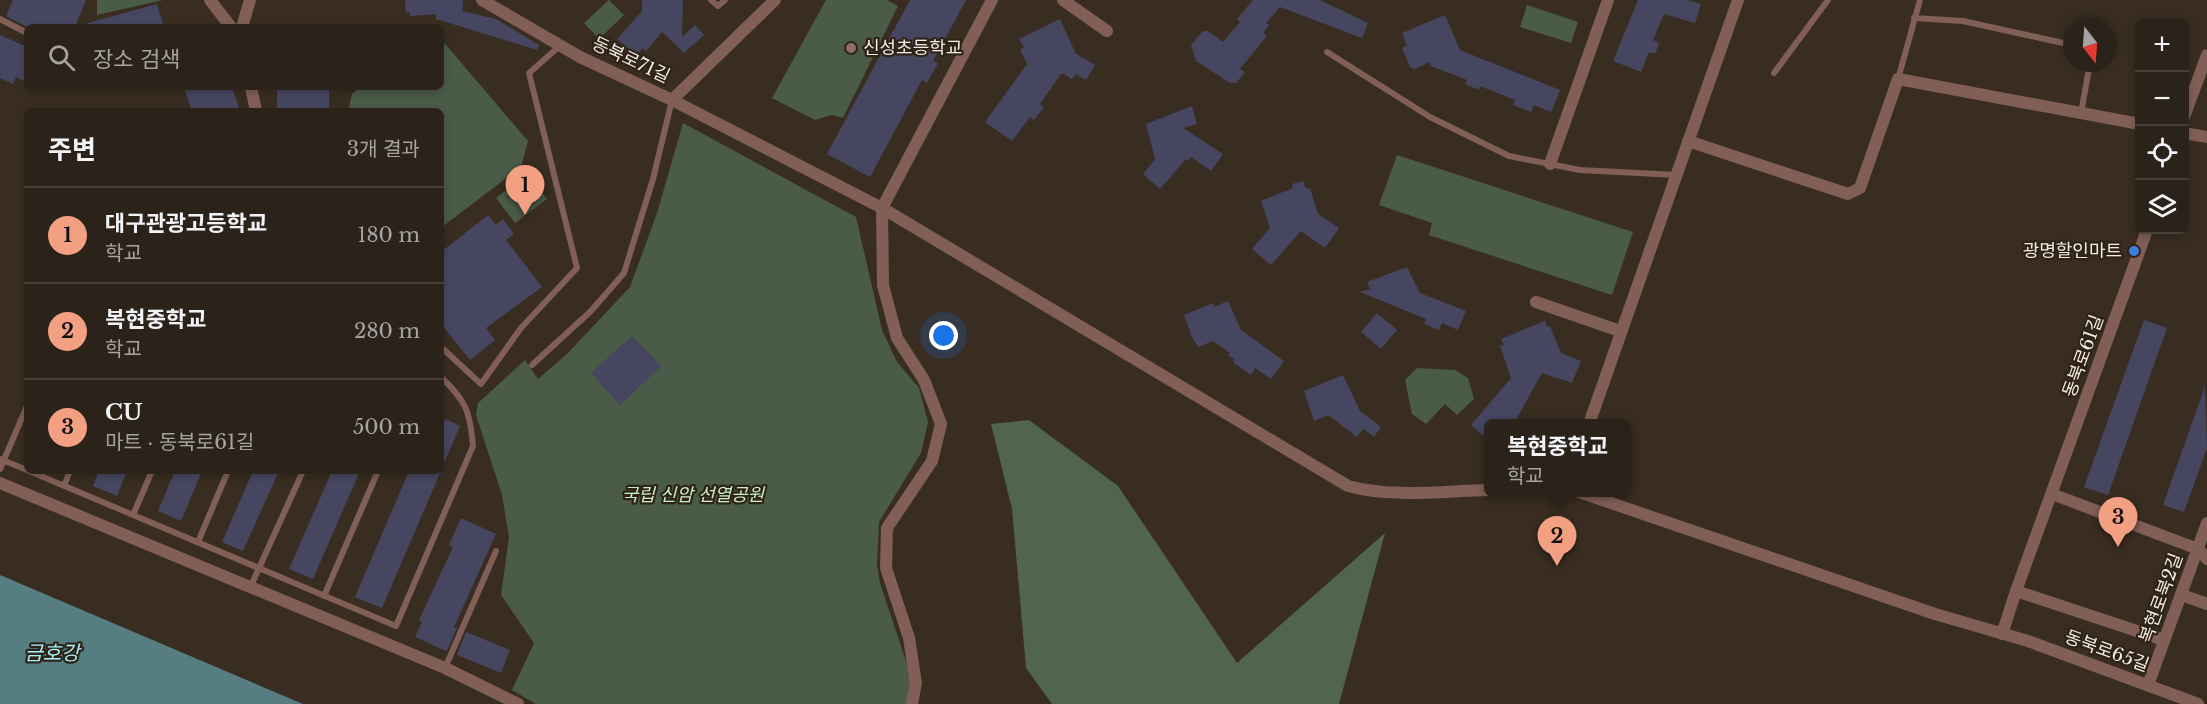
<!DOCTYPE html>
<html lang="ko">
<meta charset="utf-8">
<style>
body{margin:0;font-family:"Libre Baskerville","Noto Sans KR",serif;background:#332a22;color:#f1f3f6}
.controls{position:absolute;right:18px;top:18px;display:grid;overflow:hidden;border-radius:9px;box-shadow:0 3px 9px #0003}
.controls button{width:54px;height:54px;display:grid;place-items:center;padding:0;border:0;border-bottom:2px solid #473f38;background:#2b2219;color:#f1f3f6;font:30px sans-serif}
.compass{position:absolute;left:2063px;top:18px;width:54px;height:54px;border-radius:50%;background:#2b2219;box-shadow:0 3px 9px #0003;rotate:163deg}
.you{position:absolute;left:944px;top:336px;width:21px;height:21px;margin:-15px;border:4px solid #fff;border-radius:50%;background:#1a73e8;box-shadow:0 0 0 9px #1a73e833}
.badge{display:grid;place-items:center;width:39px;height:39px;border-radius:50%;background:#f39f82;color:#111;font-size:20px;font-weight:700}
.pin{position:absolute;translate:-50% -50px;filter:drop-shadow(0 2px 3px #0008)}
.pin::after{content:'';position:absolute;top:32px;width:21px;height:18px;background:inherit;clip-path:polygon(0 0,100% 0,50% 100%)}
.popup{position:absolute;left:1484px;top:419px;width:147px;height:78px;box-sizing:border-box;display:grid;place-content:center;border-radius:9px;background:#2b2219;filter:drop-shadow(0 2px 4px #0005);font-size:20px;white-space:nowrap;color:#a6a4a2}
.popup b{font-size:22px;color:#f1f3f6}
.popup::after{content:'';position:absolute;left:50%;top:100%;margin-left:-12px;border:12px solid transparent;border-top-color:#2b2219}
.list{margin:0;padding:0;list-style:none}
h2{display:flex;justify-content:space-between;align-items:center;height:78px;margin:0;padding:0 24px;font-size:26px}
h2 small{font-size:20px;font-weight:400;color:#a6a4a2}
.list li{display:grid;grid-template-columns:39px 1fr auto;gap:18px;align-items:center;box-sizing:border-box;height:96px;padding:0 24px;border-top:2px solid #473f38}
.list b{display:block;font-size:22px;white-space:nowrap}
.list p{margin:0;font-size:20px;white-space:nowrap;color:#a6a4a2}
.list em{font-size:20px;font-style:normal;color:#a6a4a2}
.icon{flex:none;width:33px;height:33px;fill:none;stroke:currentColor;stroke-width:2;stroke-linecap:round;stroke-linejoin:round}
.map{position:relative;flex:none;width:2207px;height:704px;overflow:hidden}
.search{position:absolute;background:#2b2219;box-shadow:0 3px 9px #0003;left:24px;top:24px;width:420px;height:66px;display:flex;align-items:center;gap:15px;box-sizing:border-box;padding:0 21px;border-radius:9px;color:#a6a4a2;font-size:22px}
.panel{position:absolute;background:#2b2219;box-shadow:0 3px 9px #0003;left:24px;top:108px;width:420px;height:366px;border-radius:9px}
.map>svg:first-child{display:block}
.green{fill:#4a5b48}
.forest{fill:#51654e}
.water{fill:#567e82}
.building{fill:#464661}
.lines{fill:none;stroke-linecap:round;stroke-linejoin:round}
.lane{stroke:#815f56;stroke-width:6}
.street{stroke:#815f56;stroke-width:12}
.education-dot{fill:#8d6e63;stroke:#2f2318;stroke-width:2}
.shop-dot{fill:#3f7fe0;stroke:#2f2318;stroke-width:2}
.labels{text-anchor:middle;stroke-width:4.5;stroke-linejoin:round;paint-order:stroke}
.poi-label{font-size:18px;fill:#f2eae2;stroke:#2f2318;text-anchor:start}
.street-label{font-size:18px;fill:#f2eae2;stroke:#2f2318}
.park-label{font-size:18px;font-style:italic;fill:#c7efc1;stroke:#2f2318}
.water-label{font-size:20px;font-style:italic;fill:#a5f0f9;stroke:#2f2318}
</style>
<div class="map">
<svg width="2207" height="704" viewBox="0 0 2207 704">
<rect width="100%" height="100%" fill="#392d21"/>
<!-- green -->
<path class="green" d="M97,0h66l-66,15z
M609,0l15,15 -25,24 -15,-16z
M826,0h61l11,6 -55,112 -11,-3 -17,5 -43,-22z
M1527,5l51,17 -7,21 -51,-16z
M441,39l87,102 -7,26 -79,60 -1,-116h-89l-3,-4 3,-13 9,-7h80z
M683,123l173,94 26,113 15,32 22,26 9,34 -7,31 -42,69 -2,43 3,18 32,96 -5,25h-371l-24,-14 22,-47 -33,-48 8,-58 -7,-42 -26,-80 2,-12 47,-43 13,19 29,-25 63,-67 27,-74z
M1397,155l236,77 -21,63 -183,-60 3,-12 -53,-18z
M527,174l20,25 -32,24 -19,-25z
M1417,368l38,2 13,8 6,21 -17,16 -12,-11 -19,20 -14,-10 -7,-34z"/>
<!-- forest -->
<path class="forest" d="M1029,420l89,66 119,177 148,-130 -46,171h-287l-26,-36 -14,-159 -21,-85z"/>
<!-- water -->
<path class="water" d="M0,575l303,129h-303z"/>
<!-- building -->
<path class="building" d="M13,0h73l-11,27h-48l-21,-11z
M405,0h58l-1,11 34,8 43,26 -2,5 -68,-21 -33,-10v-5l-26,2v-4l-4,1z
M642,0h41l-1,37 13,-12 9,10 -20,18 -22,-21 -16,19 -3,-3 -7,8 -19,-17 25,-28z
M910,0h56l-33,61 5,2 -11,20 -5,-3 -52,97 -43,-23z
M1253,0h67l48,23 -6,15 -82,-31 -14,16 3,2 -6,8 4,3 -27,33 5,3 -9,11h-6l-34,-22 -5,-16 12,-14h5l15,11 17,-20 -3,-3z
M1638,0h50l13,4 -6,19 -31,-9 -11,26 6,3 -4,11 -6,-2 -8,20 -28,-11z
M157,4l7,23h-76v-4z
M1445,15l15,35 100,40 -9,22 -17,-7 -3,7 -18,-7 2,-5 -35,-14 -1,4 -14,-6 2,-4 -36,-14 -1,-4 -16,7 -4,-2 -8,-19 5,-2 -5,-13z
M1060,19l16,35 19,11 -9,15 -10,-6 -4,5 -10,-6 -22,31 4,3 -10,13 -4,-3 -18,24 -27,-19 42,-58 -7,-15 4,-1 -5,-9z
M0,35l27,12v26l-4,8 -7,-4 -3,7 -13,-6z
M184,87h48l8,24h-48z
M277,87h52v24h-52z
M1192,106l5,18 -14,4 40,26 -12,17 -20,-14 -3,4 -2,-2 -26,30 -17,-15 12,-15 -9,-35z
M1303,181l3,8 4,-1 8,26 21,14 -14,20 -24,-17 -30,34 -19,-16 18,-21 -9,-27 32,-13 -1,-4z
M488,215l8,10 7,-6 11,15 -8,6 36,47 -56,41 9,12 -25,20 -29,-36v-72z
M1407,267l13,26 46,18 -8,19 -16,-7 -3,7 -15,-6 2,-5 -66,-27 10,-3 -3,-7z
M1228,301l13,29 43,31 -13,18 -16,-11 -4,7 -18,-13 1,-3 -6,-4 2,-2 -17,-12 -15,6 -6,-10 -8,-22 29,-12 1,4z
M1377,313l20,17 -16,19 -20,-17z
M2144,320l23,8 -59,167 -24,-8z
M1545,321l2,6 3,-1 11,27 20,8 -9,22 -30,-10 -28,50h-26v17l-17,-15 40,-47 -11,-32 4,-1 -3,-6z
M632,336l29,30 -41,39 -29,-32z
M1343,375l17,36 21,16 -7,10 -11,-8 -6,8 -29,-22 -14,6 -10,-30z
M2205,386l2,62 -23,64 -21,-7z
M441,417l19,9 -19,44z
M99,471h28l-10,25 -24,-10z
M175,471h27l-21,50 -23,-10z
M253,471h26l-36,80 -21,-9z
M332,471h28l-47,108 -24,-10z
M409,471h32l-59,137 -27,-11z
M461,518l35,16 -42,93 3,1 -10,23 -3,-1 -29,-13 7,-15 -3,-2 34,-73 -4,-2z
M466,632l44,18 -9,23 -44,-18z"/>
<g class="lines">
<!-- lane -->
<path class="lane" d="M711,0l7,6 7,-6
M1914,18l49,3 109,24
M0,19l27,14
M1327,52l103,65 79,39 71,14 97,5
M1774,73l54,-73
M1898,79l22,-79
M2081,113l9,-50
M441,347l40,37 40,-56 56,-60 -48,-195 32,-28
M532,365l59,-54 33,-38 29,-94 19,-79
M0,459l27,11
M0,469l27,-63
M29,471l367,155 77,-180c-3,-35 -7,-45 -32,-69
M64,486l6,-15
M133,515l19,-44
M198,542l30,-71
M250,588l53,-117
M324,596l54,-125
M445,668l51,-117"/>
<!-- street -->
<path class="street" d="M210,0l21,27
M482,0l98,57 92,43 210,108 110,-208
M1063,0l44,31
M242,27l8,-27
M251,87l5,24
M672,100l103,-100
M2184,117l23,-62
M2184,133l23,4
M1688,141l160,53 12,-6 38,-109 242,45
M1550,164l58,-164
M882,208l466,278c44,12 94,5 140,4
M882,208l1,77 14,53 27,42 17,44 -9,37 -45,67 -1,40 23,70 7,45 -4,21
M1536,302l84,29
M1589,424l149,-424
M0,483l445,185 73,36
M1579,492l356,122 93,27 170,63
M2052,494l146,55 9,10
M2016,591l148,49
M2182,595l25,9
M2002,634l14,-43 131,-361
M2148,685l59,-162"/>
</g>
<!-- markers -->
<circle class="education-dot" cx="851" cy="48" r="6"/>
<circle class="shop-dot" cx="2134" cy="251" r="6"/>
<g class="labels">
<!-- poi labels -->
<g class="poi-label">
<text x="863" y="54">신성초등학교</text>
<text x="2122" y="257" text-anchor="end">광명할인마트</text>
</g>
<!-- street labels -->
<g class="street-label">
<text transform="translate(631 60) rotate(25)" y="6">동북로71길</text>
<text transform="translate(2083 356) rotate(-70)" y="6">동북로61길</text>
<text transform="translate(2161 598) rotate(-70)" y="6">복현로북2길</text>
<text transform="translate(2107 651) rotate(20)" y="6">동북로65길</text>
</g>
<!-- park labels -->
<g class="park-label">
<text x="693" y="501">국립 신암 선열공원</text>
</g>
<!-- water labels -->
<g class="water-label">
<text x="52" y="660">금호강</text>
</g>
</g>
</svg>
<div class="controls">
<button>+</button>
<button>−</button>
<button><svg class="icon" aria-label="locate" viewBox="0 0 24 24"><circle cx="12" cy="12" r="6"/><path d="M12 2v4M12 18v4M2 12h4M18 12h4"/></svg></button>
<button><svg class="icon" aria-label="layers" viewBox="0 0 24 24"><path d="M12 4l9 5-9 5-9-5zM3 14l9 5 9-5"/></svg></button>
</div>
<svg class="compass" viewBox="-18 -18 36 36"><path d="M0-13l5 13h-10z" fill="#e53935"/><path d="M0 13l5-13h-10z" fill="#a6a4a2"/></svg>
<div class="you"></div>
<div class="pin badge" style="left:525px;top:215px">1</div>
<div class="pin badge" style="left:1557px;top:566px">2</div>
<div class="popup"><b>복현중학교</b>학교</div>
<div class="pin badge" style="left:2118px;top:547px">3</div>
<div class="search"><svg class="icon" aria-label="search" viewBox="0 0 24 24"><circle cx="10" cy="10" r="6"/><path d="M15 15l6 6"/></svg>장소 검색</div>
<section class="panel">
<h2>주변<small>3개 결과</small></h2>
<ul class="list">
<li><span class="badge">1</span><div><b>대구관광고등학교</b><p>학교</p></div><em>180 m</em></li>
<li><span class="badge">2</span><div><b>복현중학교</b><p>학교</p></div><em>280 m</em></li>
<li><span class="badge">3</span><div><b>CU</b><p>마트 · 동북로61길</p></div><em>500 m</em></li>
</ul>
</section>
</div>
